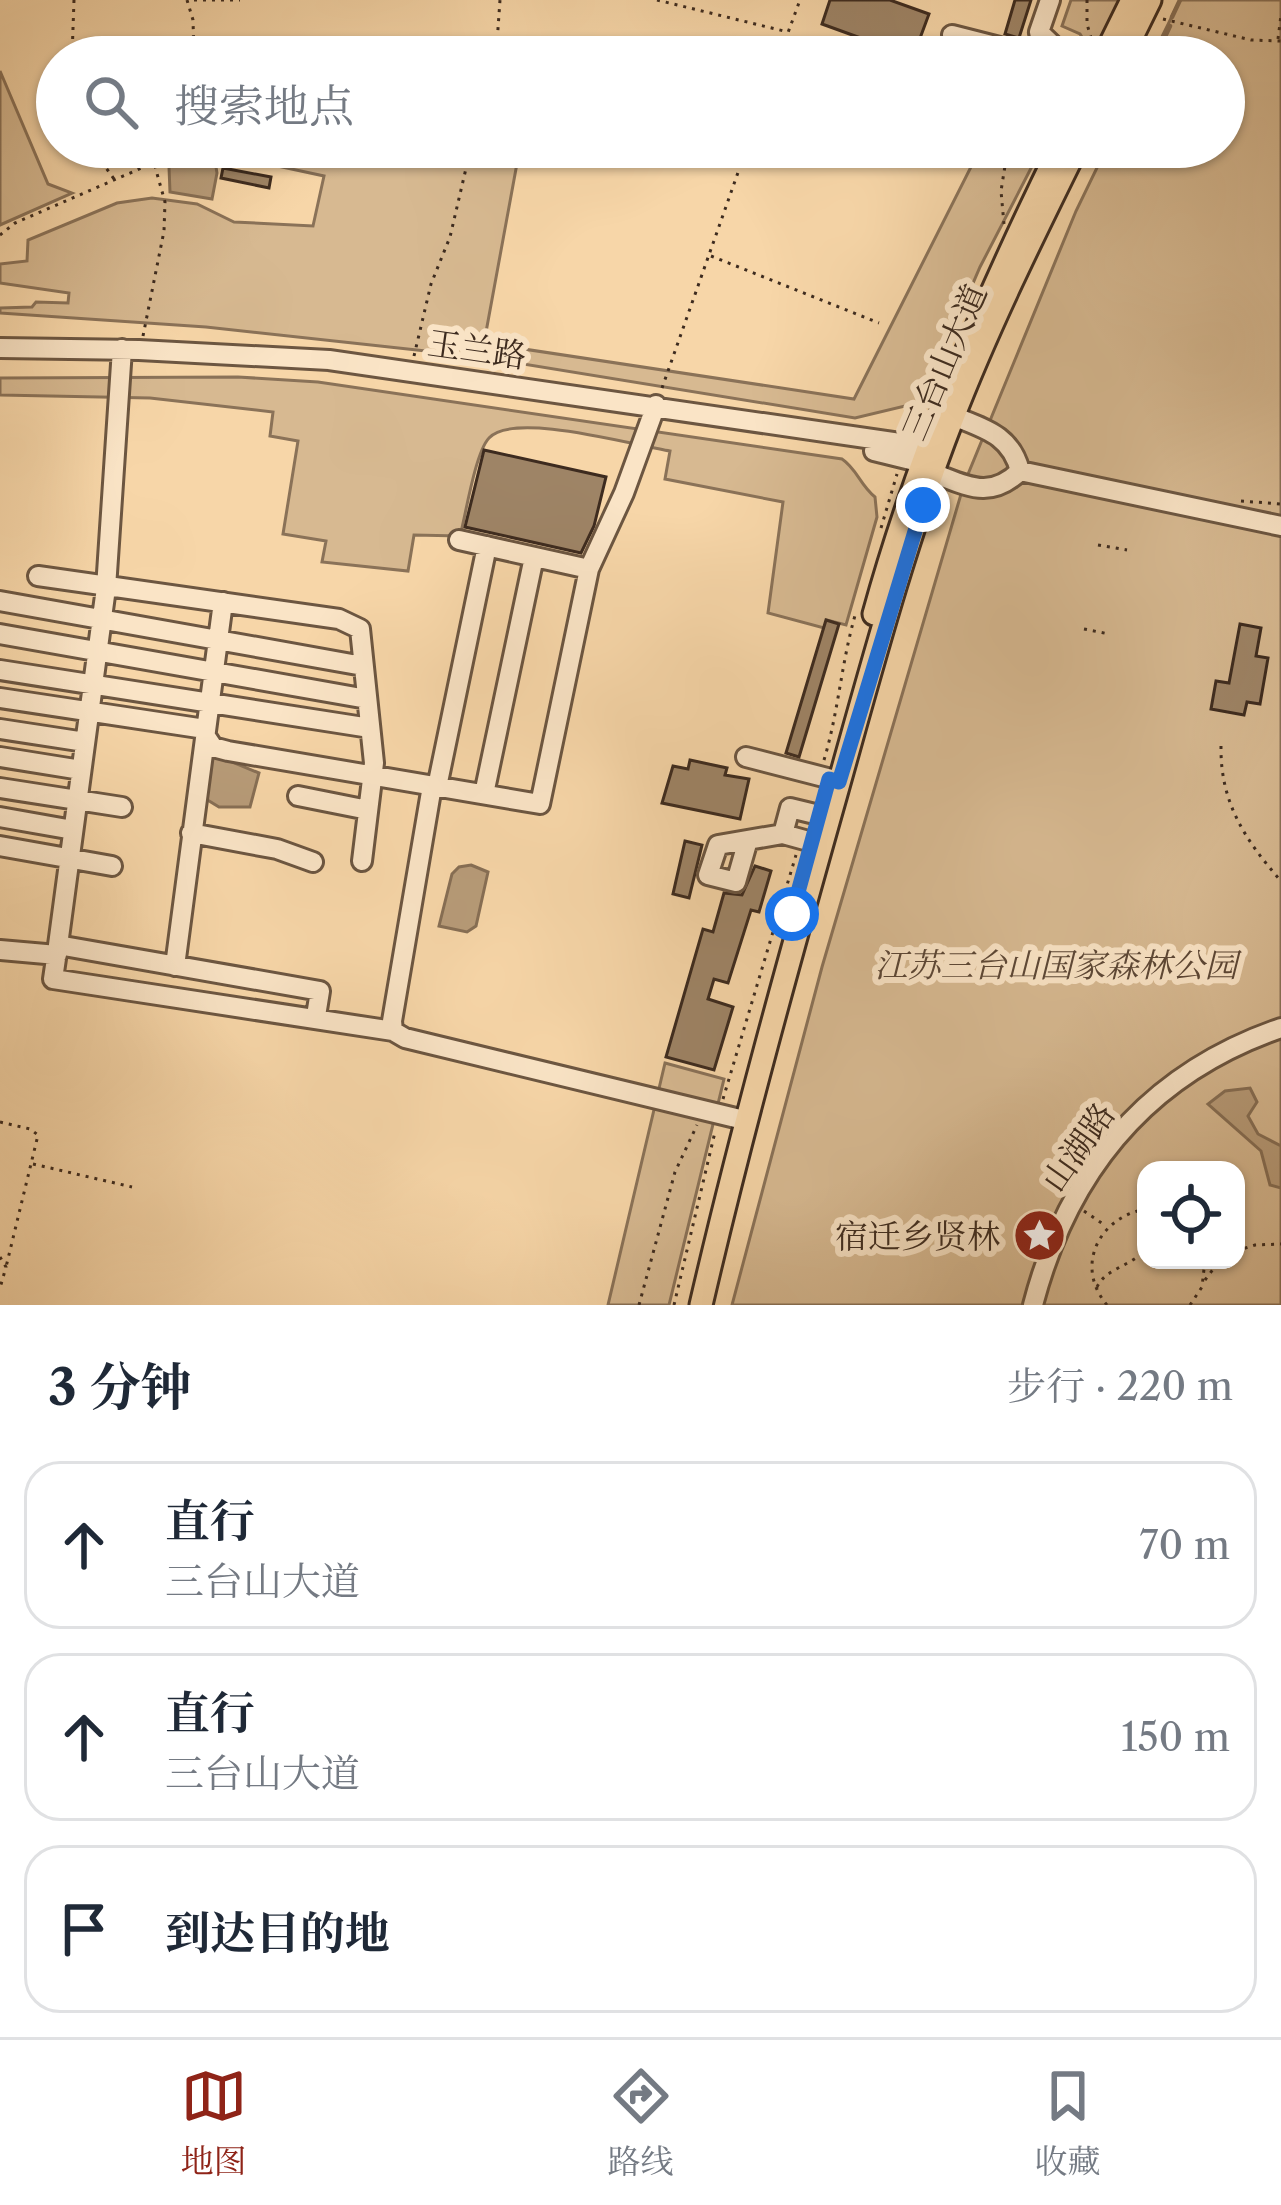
<!DOCTYPE html>
<html lang="zh">
<meta charset="utf-8">
<style>
body{margin:0;font-family:"Libre Caslon Text","Noto Serif SC",serif;background:#f2f2f3;color:#1f2937}
.controls{position:absolute;right:36px;bottom:36px;display:grid;overflow:hidden;border-radius:24px;box-shadow:0 3px 9px #0004}
.controls button{width:108px;height:108px;display:grid;place-items:center;padding:0;border:0;border-bottom:3px solid #e0e1e3;background:#fff;color:#1f2937;font:60px sans-serif}
.stop{position:absolute;width:36px;height:36px;margin:-27px;border:9px solid #1a73e8;border-radius:50%;background:#fff}
.stop.end{background:#1a73e8;border-color:#fff;box-shadow:0 3px 12px #0008}
.list{margin:0;padding:0;list-style:none}
h2{display:flex;justify-content:space-between;align-items:center;height:156px;margin:0;padding:0 48px;font-size:51px}
h2 small{font-size:39px;font-weight:400;color:#747a83}
.list li{display:grid;grid-template-columns:78px 1fr auto;gap:36px;align-items:center;box-sizing:border-box;height:168px;margin:0 24px 24px;padding:0 24px;border:3px solid #e0e1e3;border-radius:36px}
.list b{display:block;font-size:45px;white-space:nowrap}
.list p{margin:0;font-size:39px;white-space:nowrap;color:#747a83}
.list em{font-size:39px;font-style:normal;color:#747a83}
.icon{flex:none;width:66px;height:66px;fill:none;stroke:currentColor;stroke-width:2;stroke-linecap:round;stroke-linejoin:round}
.map{position:relative;flex:none;width:1281px;height:1305px;overflow:hidden}
.search{position:absolute;background:#fff;box-shadow:0 3px 9px #0004;left:36px;right:36px;top:36px;height:132px;display:flex;align-items:center;gap:30px;box-sizing:border-box;padding:0 42px;border-radius:66px;color:#747a83;font-size:45px}
.sheet{height:732px;background:#fff}
nav{display:flex;justify-content:space-around;align-items:center;box-sizing:border-box;height:168px;border-top:3px solid #e0e1e3;background:#fff;font-size:33px;color:#747a83}
nav a{display:grid;justify-items:center;gap:6px}
nav .on{color:#8f2418}
.map>svg:first-child{display:block}
.green{fill:#d7b991;stroke:#8a7258;stroke-width:3;fill-rule:evenodd}
.water{fill:#b89c79;stroke:#876f55;stroke-width:3}
.lines{fill:none;stroke-linecap:round;stroke-linejoin:round}
.stream{stroke:#876f55;stroke-width:4.5}
.building{fill:#9e8466;stroke:#3d2b1f;stroke-width:3}
.minor-casing{stroke:#6c5641;stroke-width:24}
.major-casing{stroke:#3d2b1f;stroke-width:27}
.path{stroke:#3d2b1f;stroke-width:3;stroke-dasharray:3 6;stroke-linecap:butt}
.minor{stroke:#fae4c6;stroke-width:18}
.major{stroke:#f7d6a8;stroke-width:21}
.route{stroke:#1a73e8;stroke-width:15}
.labels{text-anchor:middle;stroke-width:12;stroke-linejoin:round;paint-order:stroke}
.street-label{font-size:33px;fill:#3d2b1f;stroke:#fae4c6}
.park-label{font-size:33px;font-style:italic;fill:#5c4736;stroke:#fae4c6}
.poi-label{font-size:33px;fill:#3d2b1f;stroke:#fae4c6;text-anchor:end}
</style>
<div class="map">
<svg width="1281" height="1305" viewBox="0 0 1281 1305">
<rect width="100%" height="100%" fill="#f7d6a8"/>
<filter id="stains"><feTurbulence type="fractalNoise" baseFrequency=".00167" numOctaves="4"/><feColorMatrix values="0 0 0 0 .2 0 0 0 0 .09 0 0 0 0 .02 0 0 0 .5 -.17"/></filter>
<radialGradient id="worn" r=".72"><stop offset=".6" stop-color="#630" stop-opacity="0"/><stop offset="1" stop-color="#630" stop-opacity=".3"/></radialGradient>
<!-- green -->
<path class="green" d="M1071,0h50l-27,57 -14,-23 -18,-8z
M1180,0h101v1305h-549l90,-338 142,-483 112,-273 31,-64h117v-90h-72zM1146,1170h90v90h-90z
M0,71l48,113 24,9 -72,32z
M202,147h333l-17,11 -34,185 370,56 127,-252h61l-62,120 -58,135 -67,16 -374,-61 -275,-30 -206,-14v-5l32,-1 4,-5 32,1 1,-10 -69,-10v-19l27,-3 1,-21 89,-37 35,-5 45,6 37,18 79,4 11,-50 -122,-26z
M238,377l80,5 524,77c15,10 18,26 33,38l2,20 -31,108 -19,-5 -3,8 -56,-15 15,-111 -118,-23 5,-28c-37,-6 -157,-40 -181,-13 -14,15 -23,76 -29,98l-46,-1 -6,36 -86,-9 4,-21 -43,-7 15,-93 -28,-5 3,-24 -123,-14 -150,-3v-17z
M665,1063l59,16 -55,226h-61z"/>
<!-- water -->
<path class="water" d="M181,155l28,1 6,5 2,12 -5,26 -42,-7 -1,-25 3,-9z
M220,757l39,16 -9,34h-31l-18,-11 8,-38z
M471,865l17,7 -12,54 -9,6 -28,-6 13,-52 7,-7z
M1250,1088l7,14 -9,14 10,18 23,12v42l-11,-3 -9,-34 -53,-47 17,-13z"/>
<g class="lines">
<!-- stream -->
<path class="stream" d="M1172,17l8,-17
M1162,43l8,-17"/>
</g>
<!-- building -->
<path class="building" d="M830,0h60l39,14 -16,43 -91,-33z
M1015,0h16l-12,38 -14,-4z
M223,168l48,9 -2,11 -48,-10z
M484,450l122,27 -12,49 -13,27 -116,-26z
M826,620l13,4 -40,133 -13,-4z
M1240,624l21,4 -5,28 12,2 -8,46 -13,-2 -3,13 -33,-6 5,-28 13,2z
M690,760l37,8 -2,7 24,4 -9,40 -78,-16 11,-37 15,3z
M685,841l17,4 -13,53 -16,-4z
M755,866l16,5 -12,41 -8,-2 -23,73 -14,-4 -6,20 25,8 -19,63 -48,-13 37,-128 10,3 11,-39 18,2z"/>
<g class="lines">
<defs>
<path id="minor" d="M1050,0l-11,32 26,25
M952,35l87,22
M0,348l139,2 190,10 612,89
M122,349l-16,239 -48,357 262,46 -4,25
M874,451l61,15
M1020,471l261,55
M933,473c35,13 57,27 87,-2 -9,-36 -35,-42 -67,-55
M459,540l130,29
M38,576l301,43 21,10 14,134 -12,98
M0,601l363,65
M0,634l367,65
M0,670l370,58
M0,698l205,31
M0,729l85,13
M205,735l8,12 15,4 312,53 49,-235 35,-76 32,-88
M0,757l81,13
M746,757l93,24
M437,787l50,-241
M0,788l122,19
M484,794l50,-237
M298,796l70,14
M0,817l73,13
M191,833l86,16 36,13
M748,840l-12,42 -28,-7 10,-30 65,-11
M812,842l-29,-8 7,-26 29,7
M0,846l112,20
M58,945l-5,34 340,52 12,7 339,82
M0,950l57,5
M175,966l48,-364
M393,1031l-1,-10 40,-235
M1033,1305c35,-134 114,-231 248,-277"/>
<path id="major" d="M1104,57l28,-57
M1122,57l28,-57
M874,614c45,-163 112,-316 186,-467
M701,1305c40,-172 87,-341 135,-511 35,-125 69,-253 116,-374 36,-93 81,-184 125,-273"/>
</defs>
<!-- minor casing -->
<use href="#minor" class="minor-casing"/>
<!-- major casing -->
<use href="#major" class="major-casing"/>
<!-- path -->
<path class="path" d="M187,0l6,20 1,37
M194,0h46
M657,0l131,32
M1087,0v24l5,17
M1163,19l88,21 30,1
M1278,39l3,-24
M72,57l2,-57
M496,57l4,-57
M779,57l21,-57
M91,147l23,32
M1004,224l-3,-33 7,-44
M0,235l15,-12 145,-63 18,-13
M711,256l168,67
M143,336l21,-105 1,-29 -11,-39
M414,356l17,-72 19,-47 21,-90
M662,388l85,-241
M1241,501l40,3
M881,528l16,-54
M1098,545l29,5
M1084,629l25,5
M1221,746c-1,56 24,94 60,135
M824,760c15,-50 17,-97 32,-148
M723,1099l73,-244
M0,1122l30,7 8,6 -32,132
M33,1164l99,23
M1084,1211l22,15
M1236,1251l19,-6 26,-1
M0,1257l6,10 -6,21
M1032,1257l-13,-11v-17l11,-9 18,-2
M1205,1280l15,-20
M1097,1287c9,-19 35,-21 49,-38
M639,1305l36,-133 22,-47
M674,1305l41,-173
M1107,1305c-33,-39 -8,-88 39,-96
M1190,1305l12,-18 3,-27"/>
<!-- minor -->
<use href="#minor" class="minor"/>
<!-- major -->
<use href="#major" class="major"/>
</g>
<g class="lines">
<!-- route -->
<path class="route" d="M792,914l37,-135 10,3 84,-277"/>
</g>
<!-- icons -->
<defs>
<symbol id="sight-disc" viewBox="-11 -11 22 22"><circle r="9.5" fill="#8f2418" stroke="#fae4c6"/><path d="M0-6L1.8-2.2L6-1.7L2.9 1.2L3.7 5.4L0 3.3L-3.7 5.4L-2.9 1.2L-6-1.7L-1.8-2.2Z" fill="#fff"/></symbol>
</defs>
<g fill-rule="evenodd">
<use href="#sight-disc" x="1010" y="1206" width="59" height="59"/>
</g>
<g class="labels">
<!-- street labels -->
<g class="street-label">
<text transform="translate(477 349) rotate(8)" y="12">玉兰路</text>
<text transform="translate(944 362) rotate(-67)" y="12">三台山大道</text>
<text transform="translate(1078 1147) rotate(-55)" y="12">山湖路</text>
</g>
<!-- park labels -->
<g class="park-label">
<text x="1056" y="977">江苏三台山国家森林公园</text>
</g>
<!-- poi labels -->
<g class="poi-label">
<text x="1000" y="1248">宿迁乡贤林</text>
</g>
</g>
<rect width="100%" height="100%" filter="url(#stains)"/>
<rect width="100%" height="100%" fill="url(#worn)"/>
</svg>
<div class="controls">
<button><svg class="icon" aria-label="locate" viewBox="0 0 24 24"><circle cx="12" cy="12" r="6"/><path d="M12 2v4M12 18v4M2 12h4M18 12h4"/></svg></button>
</div>
<div class="stop" style="left:792px;top:914px"></div>
<div class="stop end" style="left:923px;top:505px"></div>
<div class="search"><svg class="icon" aria-label="search" viewBox="0 0 24 24"><circle cx="10" cy="10" r="6"/><path d="M15 15l6 6"/></svg>搜索地点</div>
</div>
<section class="sheet">
<h2>3 分钟<small>步行 · 220 m</small></h2>
<ul class="list">
<li><svg class="icon" aria-label="ahead" viewBox="0 0 24 24"><path d="M12 20V5M6 11l6-6 6 6"/></svg><div><b>直行</b><p>三台山大道</p></div><em>70 m</em></li>
<li><svg class="icon" aria-label="ahead" viewBox="0 0 24 24"><path d="M12 20V5M6 11l6-6 6 6"/></svg><div><b>直行</b><p>三台山大道</p></div><em>150 m</em></li>
<li><svg class="icon" aria-label="arrive" viewBox="0 0 24 24"><path d="M6 21V4h12l-3 4 3 4H6"/></svg><div><b>到达目的地</b></div></li>
</ul>
</section>
<nav>
<a class="on"><svg class="icon" aria-label="map" viewBox="0 0 24 24"><path d="M3 6l6-2 6 2 6-2v14l-6 2-6-2-6 2zM9 4v14M15 6v14"/></svg>地图</a>
<a><svg class="icon" aria-label="directions" viewBox="0 0 24 24"><path d="M12 3l9 9-9 9-9-9zM9 14v-3h6M13 9l2 2-2 2"/></svg>路线</a>
<a><svg class="icon" aria-label="saved" viewBox="0 0 24 24"><path d="M7 4h10v16l-5-4-5 4z"/></svg>收藏</a>
</nav>
